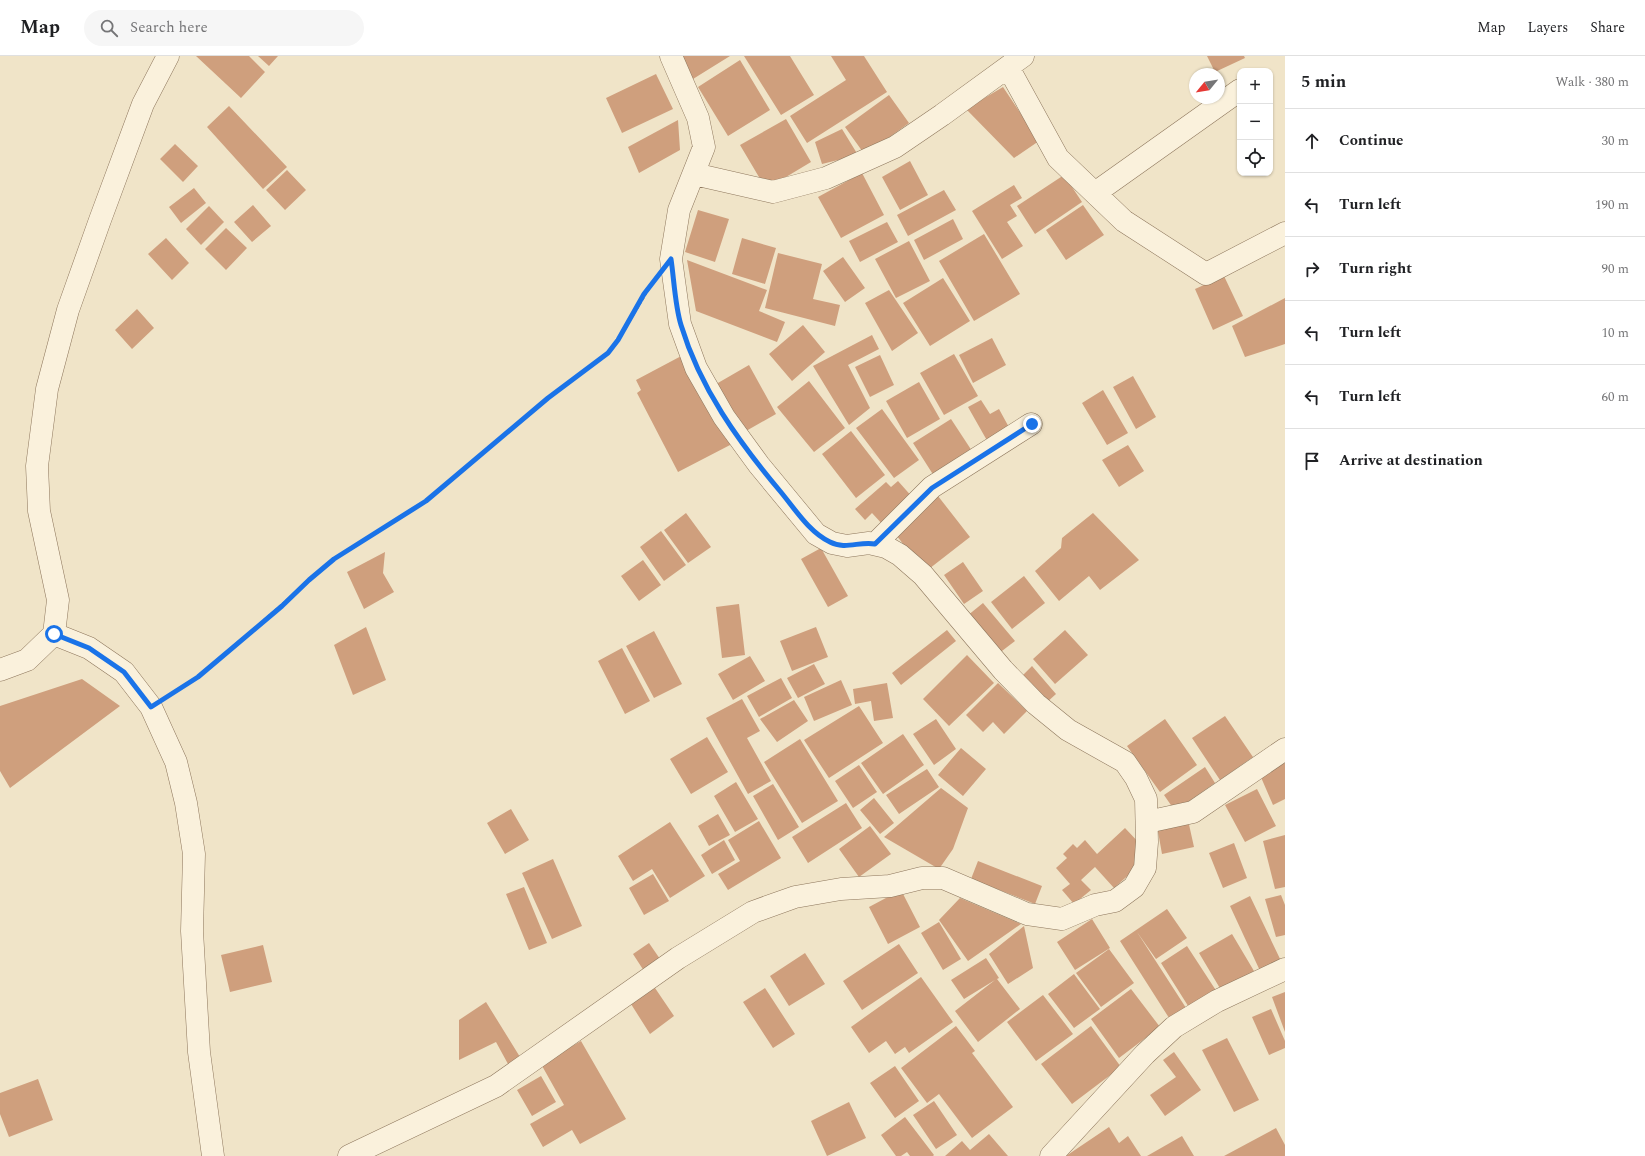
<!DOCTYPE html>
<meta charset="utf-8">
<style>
body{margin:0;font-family:Spectral,serif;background:#f6f6f6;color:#202124}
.controls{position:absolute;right:12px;top:12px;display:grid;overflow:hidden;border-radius:8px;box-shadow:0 1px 3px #0004}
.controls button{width:36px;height:36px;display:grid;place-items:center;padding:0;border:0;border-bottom:1px solid #e0e0e0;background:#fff;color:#202124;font:20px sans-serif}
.compass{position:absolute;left:1189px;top:12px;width:36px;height:36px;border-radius:50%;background:#fff;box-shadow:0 1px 3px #0004;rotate:240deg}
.stop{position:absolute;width:12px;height:12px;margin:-9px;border:3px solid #1a73e8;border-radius:50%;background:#fff}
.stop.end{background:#1a73e8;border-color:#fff;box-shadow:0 1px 4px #0008}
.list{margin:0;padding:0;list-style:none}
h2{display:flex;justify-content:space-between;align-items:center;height:52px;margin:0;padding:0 16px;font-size:17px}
h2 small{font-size:13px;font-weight:400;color:#757577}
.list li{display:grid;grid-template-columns:26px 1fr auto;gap:12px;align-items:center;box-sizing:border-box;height:64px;padding:0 16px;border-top:1px solid #e0e0e0}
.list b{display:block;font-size:15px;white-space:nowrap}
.list em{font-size:13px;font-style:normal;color:#757577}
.icon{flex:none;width:22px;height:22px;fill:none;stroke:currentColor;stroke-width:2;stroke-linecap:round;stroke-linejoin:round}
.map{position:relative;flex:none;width:1285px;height:1100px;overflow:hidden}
header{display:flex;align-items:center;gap:24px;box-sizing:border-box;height:56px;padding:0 20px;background:#fff;border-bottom:1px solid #e0e0e0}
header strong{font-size:19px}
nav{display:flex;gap:22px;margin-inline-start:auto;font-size:14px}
.search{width:280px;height:36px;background:#f6f6f6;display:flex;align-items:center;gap:10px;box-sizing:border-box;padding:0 14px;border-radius:22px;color:#757577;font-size:15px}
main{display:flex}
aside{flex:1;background:#fff}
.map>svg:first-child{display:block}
.building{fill:#cf9f7d}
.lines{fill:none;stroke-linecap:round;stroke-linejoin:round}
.minor-casing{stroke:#8d765c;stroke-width:23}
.path{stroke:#8d765c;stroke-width:2.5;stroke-dasharray:3 2;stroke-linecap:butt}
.minor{stroke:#faf1dc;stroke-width:22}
.route{stroke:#1a73e8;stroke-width:5}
</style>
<header>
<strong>Map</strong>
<div class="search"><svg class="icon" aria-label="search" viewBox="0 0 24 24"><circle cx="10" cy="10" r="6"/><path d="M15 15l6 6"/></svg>Search here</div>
<nav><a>Map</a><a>Layers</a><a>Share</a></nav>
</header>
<main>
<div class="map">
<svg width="1285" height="1100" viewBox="0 0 1285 1100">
<rect width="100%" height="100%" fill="#f0e4c8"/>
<!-- building -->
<path class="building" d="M196,0h53l16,16 -24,26z
M258,0h20l-9,10z
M679,0h51l-37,23z
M744,0h46l24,39 -33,20z
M831,0h33l23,36 -80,51 -17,-27 56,-36z
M1207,0h37l1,2 -30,14z
M740,4l30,50 -42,26 -30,-49z
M656,18l17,35 -51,24 -16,-35z
M1003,31l36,54 -25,17 -48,-49z
M889,39l20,28 -44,32 -20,-28z
M229,50l58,61 -24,22 -56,-62z
M786,63l25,43 -45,27 -26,-44z
M678,64l2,30 -41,23 -11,-26z
M842,73l16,26 -36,9 -7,-22z
M175,88l23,22 -15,16 -23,-23z
M910,105l18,34 -28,15 -18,-33z
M287,114l19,20 -21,20 -19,-20z
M862,117l22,42 -43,23 -23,-41z
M1064,119l18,27 -47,32 -18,-28z
M1014,129l8,13 -12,7 7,11 -10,6 16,24 -21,13 -30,-48z
M194,132l12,15 -25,20 -12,-16z
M944,134l12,20 -48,26 -11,-21z
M253,149l18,21 -19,16 -18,-20z
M1083,149l21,30 -38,25 -20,-30z
M209,150l15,16 -23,23 -15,-16z
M698,154l31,9 -14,43 -30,-10z
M953,163l10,20 -39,21 -10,-20z
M887,166l11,20 -38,20 -11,-21z
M226,172l21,20 -21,22 -21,-21z
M984,178l36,60 -46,27 -35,-60z
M166,182l23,25 -17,17 -24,-26z
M742,182l34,10 -11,36 -33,-10z
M909,185l21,40 -34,17 -21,-39z
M778,197l44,11 -9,35 27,6 -5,21 -70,-18z
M843,201l22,31 -20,14 -22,-31z
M687,204l80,30 -8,21 26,11 -8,20 -81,-31z
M1224,220l19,40 -30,14 -18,-41z
M943,222l27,43 -40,25 -27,-43z
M889,234l29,43 -26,18 -27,-48z
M1285,242v46l-40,13 -13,-31z
M137,253l17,19 -22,21 -17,-19z
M803,269l22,27 -33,29 -23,-27z
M872,279l7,14 -31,16 22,43 -21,17 -36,-59z
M992,282l14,27 -33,18 -14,-28z
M685,298l47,90 -54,28 -41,-79 4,-3 -5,-10z
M954,298l24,42 -34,19 -24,-42z
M880,299l14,30 -24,12 -15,-30z
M749,309l27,49 -37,21 -28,-48z
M1133,320l23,41 -20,12 -23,-42z
M809,325l36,47 -31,24 -37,-45z
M919,326l21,37 -33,19 -21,-37z
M1103,334l25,43 -21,12 -25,-42z
M981,344l9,14 9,-5 12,22 -22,13 -21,-37z
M882,353l37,51 -25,18 -38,-50z
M951,363l21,32 -38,25 -21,-33z
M851,375l34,44 -29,23 -34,-44z
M1128,389l16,26 -25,16 -17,-27z
M898,425l16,18 -30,27 -12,-13 -7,7 -10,-11 31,-27 5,5z
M938,440l32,41 -45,35 -32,-41z
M686,457l25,34 -23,16 -24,-33z
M1093,457l46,47 -39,30 -11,-14 -30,25 -24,-30 26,-23 1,-10z
M661,475l25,34 -22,16 -24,-34z
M821,492l27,48 -20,11 -27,-48z
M385,496l-2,21 11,19 -30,17 -17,-37z
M643,504l18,25 -22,16 -18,-25z
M963,506l20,29 -19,13 -20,-29z
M1024,520l21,27 -33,26 -21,-27z
M983,547l32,38 -17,13 -31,-38z
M739,548l6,51 -23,3 -6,-51z
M366,571l20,53 -33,15 -19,-50z
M816,571l12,30 -36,14 -12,-30z
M947,574l9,11 -55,44 -9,-12z
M1065,574l23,25 -33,29 -22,-25z
M654,575l28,53 -28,14 -28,-52z
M622,592l28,53 -25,13 -27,-53z
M967,599l27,28 -45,43 -26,-27z
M750,600l15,25 -32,19 -15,-26z
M814,608l11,20 -27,14 -11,-20z
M1032,610l24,28 -11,10 -24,-27z
M781,622l11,20 -33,19 -12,-21z
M82,623l38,27 -110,82 -10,-17v-65z
M841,624l11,25 -38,16 -10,-24z
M887,627l6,35 -19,3 -3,-20 -16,3 -2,-15z
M998,627l29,28 -23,23 -11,-12 -10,10 -17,-17z
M742,643l18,32 -13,7 24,43 -23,13 -42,-76z
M794,644l14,21 -31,21 -17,-23z
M859,650l24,37 -54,35 -25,-38z
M1225,660l28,41 -33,23 -28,-42z
M936,663l20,30 -22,16 -21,-31z
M1165,663l32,46 -37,27 -33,-46z
M903,678l21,31 -41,29 -22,-31z
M707,681l21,35 -37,22 -21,-35z
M800,683l38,62 -36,22 -38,-61z
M961,692l25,21 -23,27 -25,-21z
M1285,707v36l-12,6 -13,-30z
M859,709l18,27 -24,16 -18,-27z
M1205,711l10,16 -40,28 -11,-16z
M927,713l12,18 -40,27 -13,-19z
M736,726l22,37 -23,13 -21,-36z
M773,728l26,43 -21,13 -25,-44z
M941,732l27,20 -15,41 -14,20 -55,-32z
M1257,733l19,37 -31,16 -20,-37z
M874,742l20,25 -14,11 -20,-24z
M846,747l16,25 -54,35 -16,-26z
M511,753l18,31 -24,14 -18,-31z
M718,758l12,21 -21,11 -11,-20z
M1188,764l6,27 -32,7 -5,-28z
M759,765l22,37 -53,32 -10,-16 22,-13 -12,-21z
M670,766l35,54 -35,22 -18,-29 -19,12 -15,-25z
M870,770l21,28 -32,23 -20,-28z
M1125,772l17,18 -9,25 -19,17 -19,-21 -14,13 10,10 -17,14 -12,-14 8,-6 -14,-16 11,-10 -4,-4 10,-10 4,4 8,-8 12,14z
M1285,779v52l-10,2 -12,-48z
M724,784l11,20 -23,14 -11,-19z
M1234,787l13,35 -24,10 -14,-35z
M553,803l29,67 -30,13 -30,-66z
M978,805l64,25 -7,18 -64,-25z
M653,818l16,27 -25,14 -15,-27z
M524,831l23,56 -18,7 -23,-56z
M901,834l19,37 -32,17 -19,-37z
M1281,839l4,10v30l-9,2 -11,-38z
M1250,840l32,67 -21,10 -31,-67z
M960,842l61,26 -53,37 -29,-41z
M1167,853l20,29 -31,21 -19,-27 51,79 -17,10 -51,-80z
M1092,863l18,29 -35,22 -18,-28z
M939,866l22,37 -18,11 -22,-37z
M1024,870l9,42 -25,16 -19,-30z
M1232,878l22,37 -33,19 -22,-37z
M649,887l11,16 -16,12 -11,-17z
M899,888l19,29 -56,37 -19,-29z
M263,889l9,37 -42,10 -9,-37z
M1187,890l30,46 -27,17 -29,-46z
M1109,893l25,34 -33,24 -25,-34z
M805,897l20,31 -36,22 -19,-30z
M986,902l13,20 -2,1 23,30 -42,33 -23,-31 40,-31 -31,19 -13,-19z
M1074,918l26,35 -26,19 -26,-34z
M921,921l32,45 -44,31 -4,-6 -10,7 -9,-13 -17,12 -18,-26z
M655,932l19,28 -24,18 -19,-30z
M765,932l30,46 -22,14 -30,-46z
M1131,933l29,38 -41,31 -28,-39z
M1285,936v40l-13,-35z
M1043,939l30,39 -37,27 -29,-39z
M486,946l34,55 -12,7 -12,-22 -37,18v-40z
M1271,953l14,32v7l-16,7 -17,-38z
M956,970l19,25 -3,2 41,54 -41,31 -33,-44 -12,9 -26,-35z
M1091,970l30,41 -49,37 -31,-40z
M1227,982l32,62 -25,12 -32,-62z
M581,985l45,78 -46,25 -8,-14 -29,17 -13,-23 34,-19 -23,-41z
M1174,996l27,38 -36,26 -15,-21 26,-18 -13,-17z
M895,1010l24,35 -24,17 -25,-35z
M541,1020l15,26 -24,14 -15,-26z
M38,1023l15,41 -44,17 -9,-23v-21z
M934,1045l23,34 -21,14 -23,-34z
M849,1046l17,36 -39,18 -16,-35z
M905,1061l29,38 -1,1h-23l-3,-4 -6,4h-5l-15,-21z
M1109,1071l10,16 9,-7 13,20h-75z
M1276,1072l9,17v11h-61z
M989,1078l19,22h-63l17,-15 8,9z
M1182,1080l12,20h-47z"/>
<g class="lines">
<defs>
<path id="minor" d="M1008,11l50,91 66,63 82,53 79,-41
M694,118l79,18 53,-14 69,-31 47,-32 81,-59
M1095,137l145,-103
M875,488l57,-57 99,-63
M54,578l35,14 35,24 27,35 25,55 10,41 8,51 -2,77 7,121 14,104
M0,614l27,-10 27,-26 4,-34 -19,-89 -2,-45 10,-77 21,-79 32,-90 43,-116 25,-48
M1147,766l46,-10 92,-63
M349,1100l147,-70 182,-128 75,-46 42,-15 46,-8 49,-3 32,-8h21l84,36 35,5 33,-14 20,-4 19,-14 11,-19 2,-26 -1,-43 -10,-21 -11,-16 -57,-32 -32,-26 -33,-34 -80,-95 -23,-20 -14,-8 -17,-4 -22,3 -15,-3 -16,-9 -57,-69 -35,-48 -28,-49 -16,-44 -9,-65 8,-49 25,-63 -6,-29 -27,-62
M1051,1100l94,-102 29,-27 43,-26 68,-32"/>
</defs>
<!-- minor casing -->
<use href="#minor" class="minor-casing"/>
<!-- path -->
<path class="path" d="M170,639l28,-18 47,-40 89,-78 93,-58 121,-103 60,-45 10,-13 33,-55"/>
<!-- minor -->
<use href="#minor" class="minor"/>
</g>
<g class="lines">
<!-- route -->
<path class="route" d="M54,578l35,14 35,24 27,35 47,-30 84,-71 27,-26 25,-21 92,-58 122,-103 60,-45 10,-13 26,-46 27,-35c3,20 4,47 10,66 19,63 57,116 99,166 15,18 29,41 50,51 15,8 30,-1 45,2l57,-56 100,-64"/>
</g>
</svg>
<div class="controls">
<button>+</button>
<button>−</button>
<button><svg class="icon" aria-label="locate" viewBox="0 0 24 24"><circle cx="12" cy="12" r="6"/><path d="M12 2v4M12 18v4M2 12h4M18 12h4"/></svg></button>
</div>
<svg class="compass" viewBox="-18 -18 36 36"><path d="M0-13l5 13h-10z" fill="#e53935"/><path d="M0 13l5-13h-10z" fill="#757577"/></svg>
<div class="stop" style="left:54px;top:578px"></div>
<div class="stop end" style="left:1032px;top:368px"></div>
</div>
<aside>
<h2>5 min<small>Walk · 380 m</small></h2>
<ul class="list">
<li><svg class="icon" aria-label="ahead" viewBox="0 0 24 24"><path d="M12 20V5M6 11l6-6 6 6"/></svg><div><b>Continue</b></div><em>30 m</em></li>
<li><svg class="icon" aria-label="left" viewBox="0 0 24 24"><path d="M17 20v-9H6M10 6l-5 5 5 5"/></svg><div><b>Turn left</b></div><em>190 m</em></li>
<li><svg class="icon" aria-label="right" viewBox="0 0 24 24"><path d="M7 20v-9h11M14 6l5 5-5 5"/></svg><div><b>Turn right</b></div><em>90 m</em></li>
<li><svg class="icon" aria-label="left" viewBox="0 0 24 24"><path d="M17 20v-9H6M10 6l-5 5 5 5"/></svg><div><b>Turn left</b></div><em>10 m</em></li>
<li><svg class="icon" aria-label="left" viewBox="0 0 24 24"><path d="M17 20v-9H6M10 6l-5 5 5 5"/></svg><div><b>Turn left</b></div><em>60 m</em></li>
<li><svg class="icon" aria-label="arrive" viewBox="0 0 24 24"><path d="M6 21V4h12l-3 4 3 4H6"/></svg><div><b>Arrive at destination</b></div></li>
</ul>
</aside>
</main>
